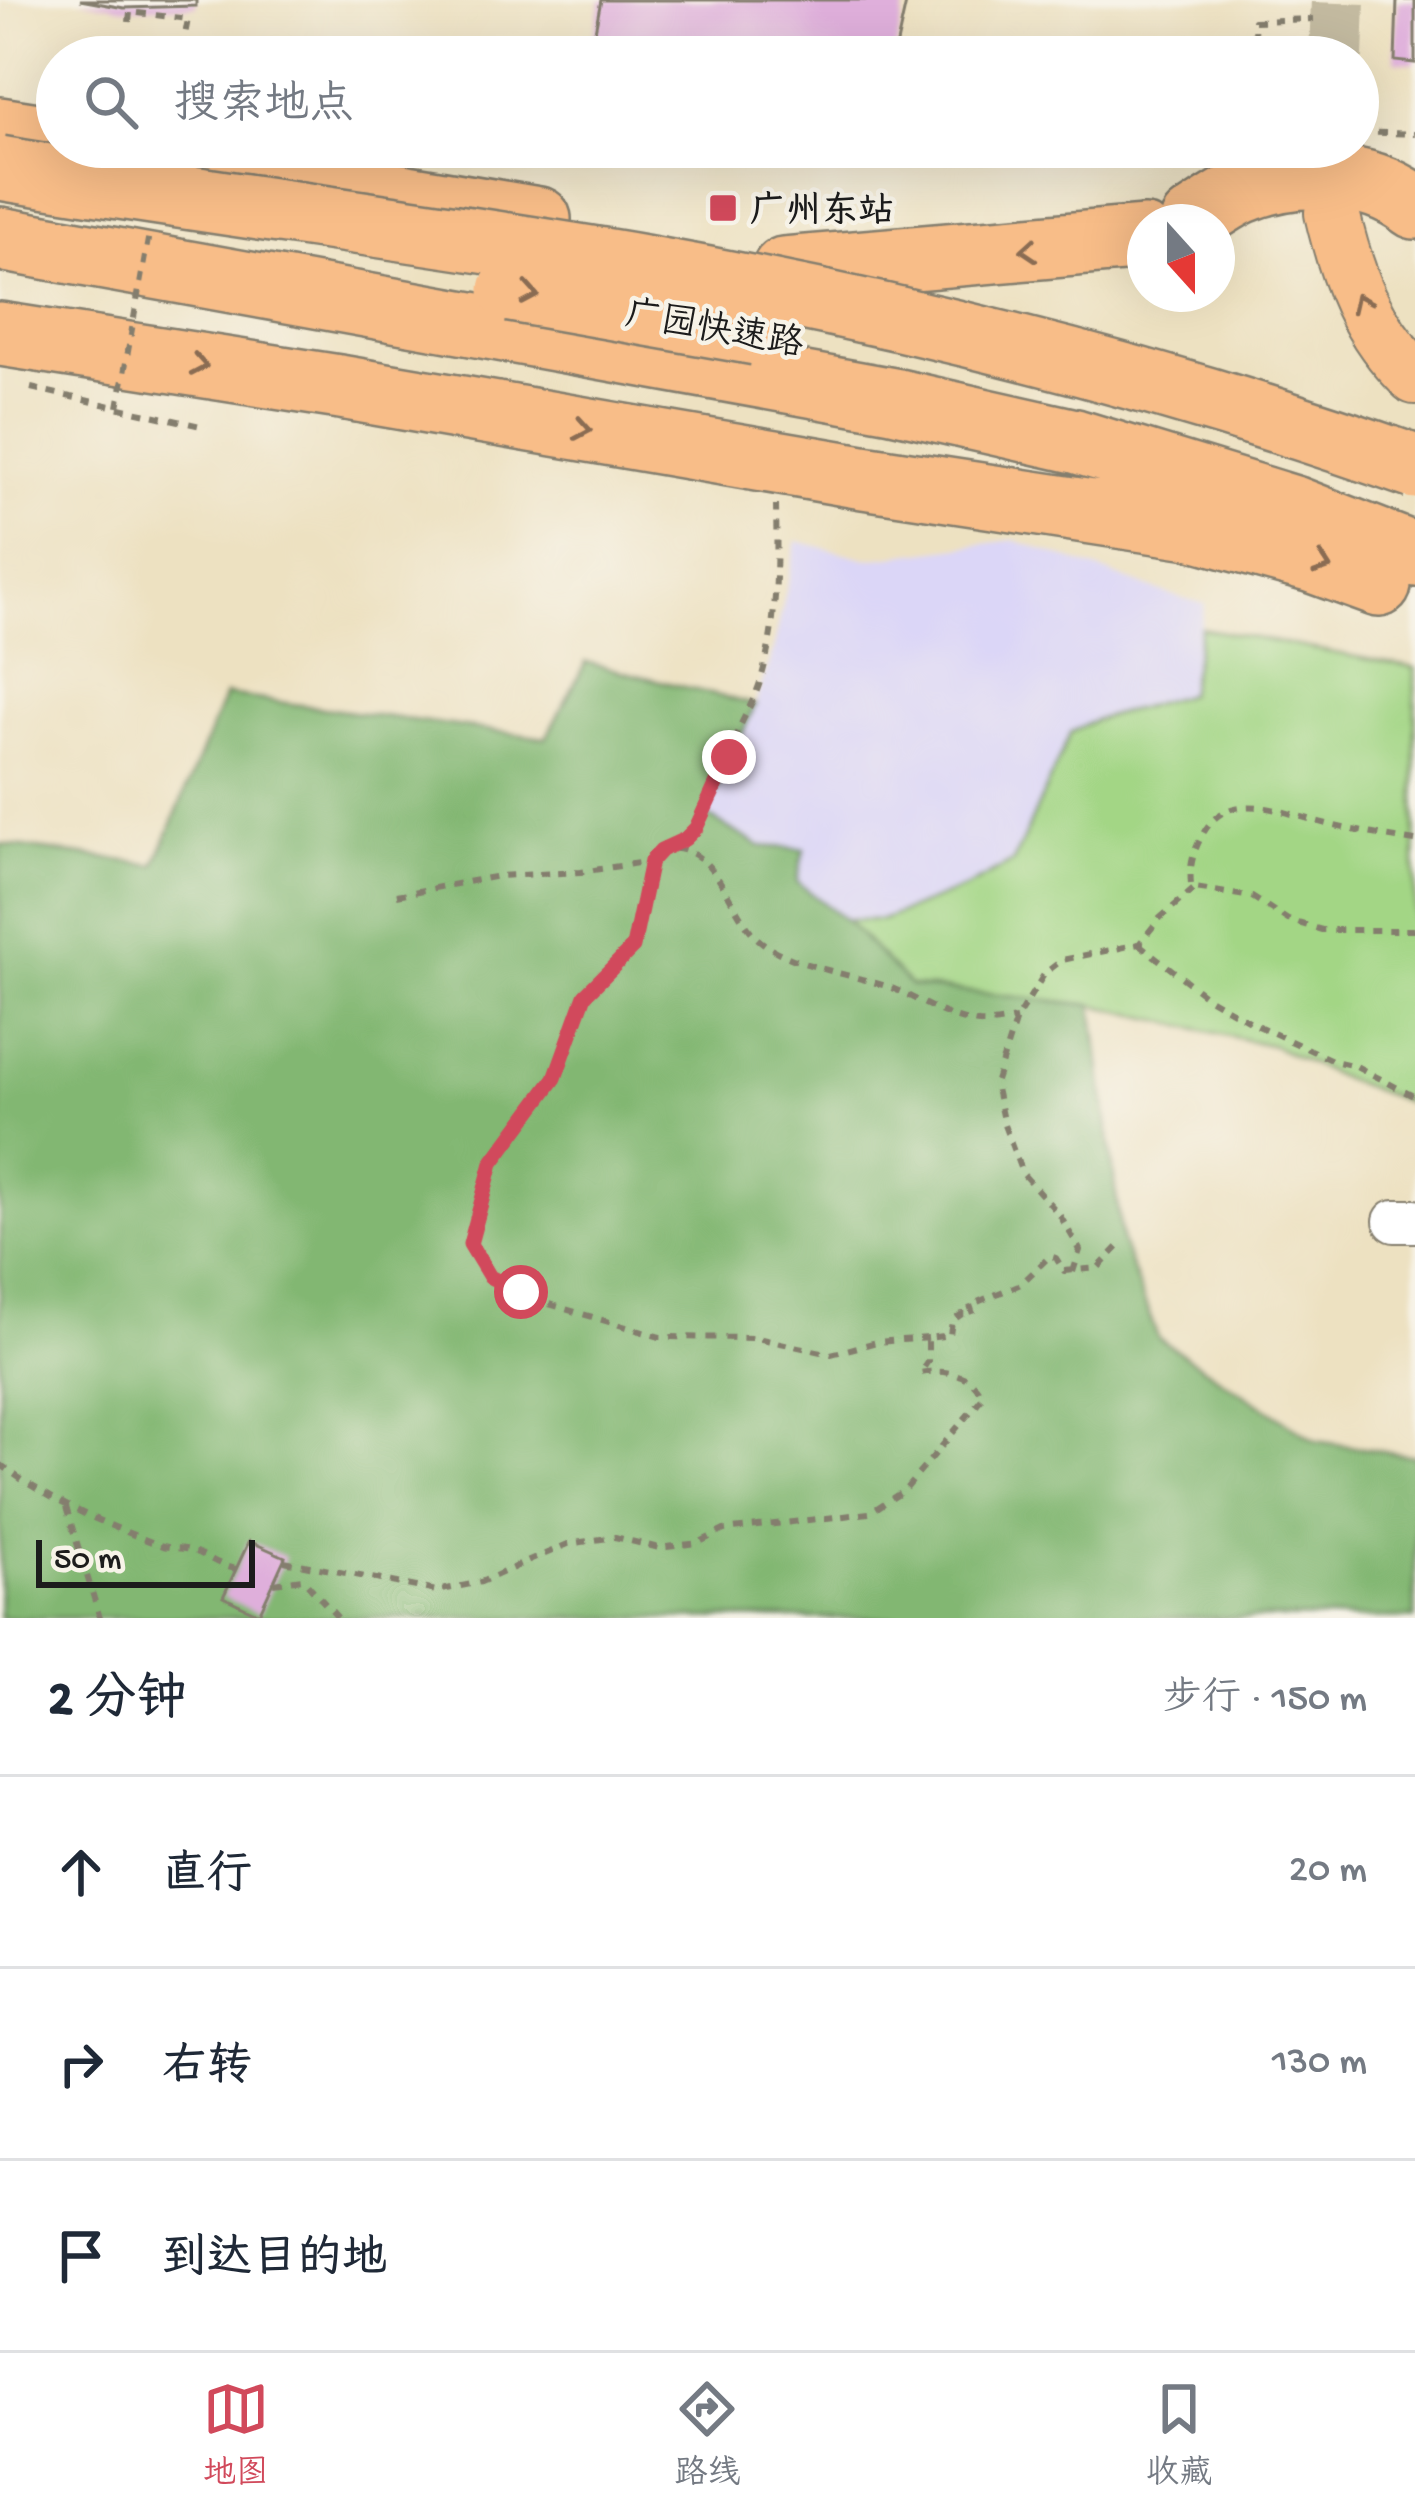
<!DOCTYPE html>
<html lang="zh">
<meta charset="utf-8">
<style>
body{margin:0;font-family:"Gochi Hand","LXGW WenKai TC",sans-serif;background:#f2f2f3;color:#1f2937}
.compass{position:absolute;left:1127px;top:204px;width:108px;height:108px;border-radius:50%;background:#fff;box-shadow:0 12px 48px #0002;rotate:159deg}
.scale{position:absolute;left:36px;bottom:30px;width:219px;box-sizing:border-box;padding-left:12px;border:6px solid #1c1c1c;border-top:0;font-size:33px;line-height:42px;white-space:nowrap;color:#1c1c1c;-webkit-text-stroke:9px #f7f3e8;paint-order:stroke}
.stop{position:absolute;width:36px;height:36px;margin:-27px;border:9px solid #d1495b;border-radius:50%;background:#fff}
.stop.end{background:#d1495b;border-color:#fff;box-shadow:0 3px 12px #0008}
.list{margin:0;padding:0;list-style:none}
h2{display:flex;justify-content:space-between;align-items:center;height:156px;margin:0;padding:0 48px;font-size:51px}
h2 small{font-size:39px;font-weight:400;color:#747a83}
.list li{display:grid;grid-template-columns:78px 1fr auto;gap:36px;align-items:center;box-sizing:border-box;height:192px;padding:0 48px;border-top:3px solid #e0e1e3}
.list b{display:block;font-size:45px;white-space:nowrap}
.list em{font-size:39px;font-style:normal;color:#747a83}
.icon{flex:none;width:66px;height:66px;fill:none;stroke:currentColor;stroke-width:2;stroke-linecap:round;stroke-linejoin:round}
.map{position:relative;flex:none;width:1415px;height:1618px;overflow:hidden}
.search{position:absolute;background:#fff;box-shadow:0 12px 48px #0002;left:36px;right:36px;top:36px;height:132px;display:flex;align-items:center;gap:30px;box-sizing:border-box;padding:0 42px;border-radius:66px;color:#747a83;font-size:45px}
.sheet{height:732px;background:#fff}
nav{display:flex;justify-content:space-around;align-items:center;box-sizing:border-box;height:168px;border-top:3px solid #e0e1e3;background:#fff;font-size:33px;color:#747a83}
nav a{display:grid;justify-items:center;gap:6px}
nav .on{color:#d1495b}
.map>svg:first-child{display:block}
.built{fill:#dbd6f7}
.green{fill:#a3d685;stroke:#607950;stroke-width:3}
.forest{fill:#82b772;stroke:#4f6a47;stroke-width:3}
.building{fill:#dfafdb}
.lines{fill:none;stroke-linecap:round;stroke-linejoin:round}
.major-tunnel{stroke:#c3baa0;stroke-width:54;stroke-dasharray:54 27;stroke-linecap:butt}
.minor-casing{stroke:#847e6e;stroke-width:46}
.major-casing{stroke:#847e6e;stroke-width:58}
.highway-casing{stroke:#847e6e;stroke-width:68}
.path{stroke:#847e6e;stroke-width:6;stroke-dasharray:9 9;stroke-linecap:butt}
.minor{stroke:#fff;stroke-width:42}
.major{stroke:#f8bd88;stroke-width:54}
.highway{stroke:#f8bd88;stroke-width:63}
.highway-bridge-casing{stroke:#847e6e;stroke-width:68;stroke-linecap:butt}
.path-bridge{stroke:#847e6e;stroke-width:6;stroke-dasharray:9 9;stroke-linecap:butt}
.highway-bridge{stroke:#f8bd88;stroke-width:63}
.oneway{stroke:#8a6c52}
.route{stroke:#d1495b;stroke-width:15}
.poi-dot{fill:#d1495b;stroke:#f7f3e8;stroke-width:4.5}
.labels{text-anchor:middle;stroke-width:9;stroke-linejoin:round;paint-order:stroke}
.poi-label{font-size:36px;font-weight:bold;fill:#1c1c1c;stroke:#f7f3e8;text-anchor:start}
.street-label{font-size:36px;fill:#1c1c1c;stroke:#f7f3e8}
</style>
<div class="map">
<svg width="1415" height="1618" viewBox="0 0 1415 1618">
<rect width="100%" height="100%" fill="#f7f3e8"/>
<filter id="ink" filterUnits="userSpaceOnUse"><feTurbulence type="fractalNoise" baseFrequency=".00833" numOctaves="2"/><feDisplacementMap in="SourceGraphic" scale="24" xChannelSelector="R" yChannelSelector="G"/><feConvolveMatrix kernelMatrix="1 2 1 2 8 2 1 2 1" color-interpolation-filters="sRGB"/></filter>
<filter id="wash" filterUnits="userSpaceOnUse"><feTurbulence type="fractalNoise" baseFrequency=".004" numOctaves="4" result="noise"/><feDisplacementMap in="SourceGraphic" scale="48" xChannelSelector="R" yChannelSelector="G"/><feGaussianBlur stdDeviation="2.7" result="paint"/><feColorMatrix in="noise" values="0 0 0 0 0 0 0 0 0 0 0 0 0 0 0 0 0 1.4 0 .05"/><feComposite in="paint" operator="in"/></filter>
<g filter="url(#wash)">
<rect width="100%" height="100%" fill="#ede1c1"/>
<!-- built -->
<path class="built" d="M1014,540l153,54 38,10 -17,90 -93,26 -24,12 -58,130 -46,25 -86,33h-35l-50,-38 -2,-35 -34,-1 -55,-31 50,-110 18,-54 24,-110 71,18z"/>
<!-- green -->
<path class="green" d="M1201,628l214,40v437l-76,-28 -66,-31 -180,-41 -183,-19 -64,-66h36l85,-33 46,-25 58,-130 24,-12 93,-26z"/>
<!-- forest -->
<path class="forest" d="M586,662l169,43 -49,110 54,31 44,3 -7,33 49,38 64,66 183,19 29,238 36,95 158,103 99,15v162h-1415v-774l155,21 70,-170 321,43z"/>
<g id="blocks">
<!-- building -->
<path class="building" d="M80,0h116v6l-72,2z
M601,0h286l19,3 -12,54h-75l-47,-9 -2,9h-180z
M1397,0h18v63l-20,-2z
M249,1541l36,16 -26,57 -36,-17z"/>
</g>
</g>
<g filter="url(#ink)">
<use href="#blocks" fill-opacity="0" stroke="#847e6e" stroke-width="3"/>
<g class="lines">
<!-- major-tunnel -->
<path class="major-tunnel" d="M1336,57l2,-57"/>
<defs>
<path id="minor" d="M1395,1221h20"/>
<path id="major" d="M1332,213c15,64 34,117 83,164"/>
<path id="highway" d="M0,129l57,9
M109,147l430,72
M1192,222c16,-10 32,-22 49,-30 54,-23 127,-22 174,15
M0,239l893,161 182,41 219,67 121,47
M784,269l361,-31
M0,334l340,53 523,90 327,50 123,34 66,24"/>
</defs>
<!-- minor casing -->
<use href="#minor" class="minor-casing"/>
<!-- major casing -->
<use href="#major" class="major-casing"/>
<!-- highway casing -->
<use href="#highway" class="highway-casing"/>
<!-- path -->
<path class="path" d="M129,22l1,-10 58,7 -7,38
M534,57l2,-20
M1255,57l-1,-36 59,-2
M1359,132l56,2
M31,388l170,38
M1415,841c-31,-5 -61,-10 -92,-18 -40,-10 -93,-36 -119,9 -10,18 -15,32 -13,53l4,3 57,9 36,23 34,10h93
M671,845c36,-15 50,-64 61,-99 7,-23 22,-43 29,-67 17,-58 16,-115 15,-174
M397,895l102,-19 82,-4 70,-11
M1139,944l68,53 49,28 78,36 22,5 59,31
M1073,1272l7,-22 -21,-36 -37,-41 -18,-48 -9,-41 21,-65 29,-46 17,-13 77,-16 21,-26 35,-30
M928,1338l-51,4 -46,12 -74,-16 -97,-1 -125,-37 -45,-23 -20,-33 22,-81 63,-85 30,-83 48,-48 12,-65 6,-21 10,-11c59,-12 66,67 102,93 33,25 92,31 131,46 28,12 54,30 85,34 13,1 25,-2 37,-4
M0,1464c45,35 102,59 157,80 11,5 25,3 36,7 15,5 26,15 43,18
M66,1507l34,111
M284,1561l153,30 44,-9 87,-38 47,-7 44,11 39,-5 26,-13 145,-17 36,-23 77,-92c-7,-25 -39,-29 -62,-25l8,-12v-23l22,-3 2,-14 10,-7h11l-3,-9 51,-21 29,-28 6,2 8,13 34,-3 24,-25
M274,1583l29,-4 35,39"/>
<!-- minor -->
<use href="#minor" class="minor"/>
<!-- major -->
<use href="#major" class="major"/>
<!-- highway -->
<use href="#highway" class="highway"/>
<defs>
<path id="highway-bridge" d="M0,168c214,36 430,62 644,99 262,47 521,111 771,200
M511,290l245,43"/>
</defs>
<!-- highway-bridge casing -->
<use href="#highway-bridge" class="highway-bridge-casing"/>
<!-- path-bridge -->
<path class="path-bridge" d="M118,407l31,-173"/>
<!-- highway-bridge -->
<use href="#highway-bridge" class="highway-bridge"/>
</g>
<!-- one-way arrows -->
<defs><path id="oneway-chevron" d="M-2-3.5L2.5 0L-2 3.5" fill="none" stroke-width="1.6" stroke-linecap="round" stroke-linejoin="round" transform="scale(3)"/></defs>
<g class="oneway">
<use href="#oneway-chevron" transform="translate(1029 250) rotate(176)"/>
<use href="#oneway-chevron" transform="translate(530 294) rotate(10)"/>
<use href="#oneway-chevron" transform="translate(1360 302) rotate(-115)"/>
<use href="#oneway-chevron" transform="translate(199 365) rotate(10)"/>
<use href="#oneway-chevron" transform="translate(583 429) rotate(10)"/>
<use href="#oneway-chevron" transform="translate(1323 565) rotate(19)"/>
</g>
</g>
<g class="lines" filter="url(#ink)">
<!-- route -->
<path class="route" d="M521,1292l-31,-15 -20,-33 22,-81 63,-85 30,-83 48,-48 18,-86 10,-11 24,-11 11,-11 33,-71"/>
</g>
<!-- markers -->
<rect class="poi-dot" x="708" y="193" width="30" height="30" rx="6"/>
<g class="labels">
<!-- poi labels -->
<g class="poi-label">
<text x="750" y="221">广州东站</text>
</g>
<!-- street labels -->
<g class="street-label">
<text transform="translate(715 326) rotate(10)" y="13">广园快速路</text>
</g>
</g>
</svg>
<svg class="compass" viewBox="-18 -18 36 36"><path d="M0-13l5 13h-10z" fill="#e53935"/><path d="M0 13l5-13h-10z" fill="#747a83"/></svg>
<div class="scale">50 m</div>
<div class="stop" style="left:521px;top:1292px"></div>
<div class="stop end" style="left:729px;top:757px"></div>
<div class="search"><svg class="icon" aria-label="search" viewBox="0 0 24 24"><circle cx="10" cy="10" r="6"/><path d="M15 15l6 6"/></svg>搜索地点</div>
</div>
<section class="sheet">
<h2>2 分钟<small>步行 · 150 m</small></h2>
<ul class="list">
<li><svg class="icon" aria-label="ahead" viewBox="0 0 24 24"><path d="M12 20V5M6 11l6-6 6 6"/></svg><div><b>直行</b></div><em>20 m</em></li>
<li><svg class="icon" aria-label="right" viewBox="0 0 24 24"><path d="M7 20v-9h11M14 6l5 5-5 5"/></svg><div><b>右转</b></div><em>130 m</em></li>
<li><svg class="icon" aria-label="arrive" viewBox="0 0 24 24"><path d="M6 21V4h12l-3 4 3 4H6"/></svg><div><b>到达目的地</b></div></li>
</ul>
</section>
<nav>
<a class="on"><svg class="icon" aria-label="map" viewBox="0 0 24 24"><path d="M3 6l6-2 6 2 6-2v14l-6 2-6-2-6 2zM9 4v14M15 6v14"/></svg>地图</a>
<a><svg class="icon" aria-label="directions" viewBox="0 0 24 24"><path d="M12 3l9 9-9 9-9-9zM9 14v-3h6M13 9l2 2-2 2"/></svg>路线</a>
<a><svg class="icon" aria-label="saved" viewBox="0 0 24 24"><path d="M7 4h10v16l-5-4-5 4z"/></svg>收藏</a>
</nav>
